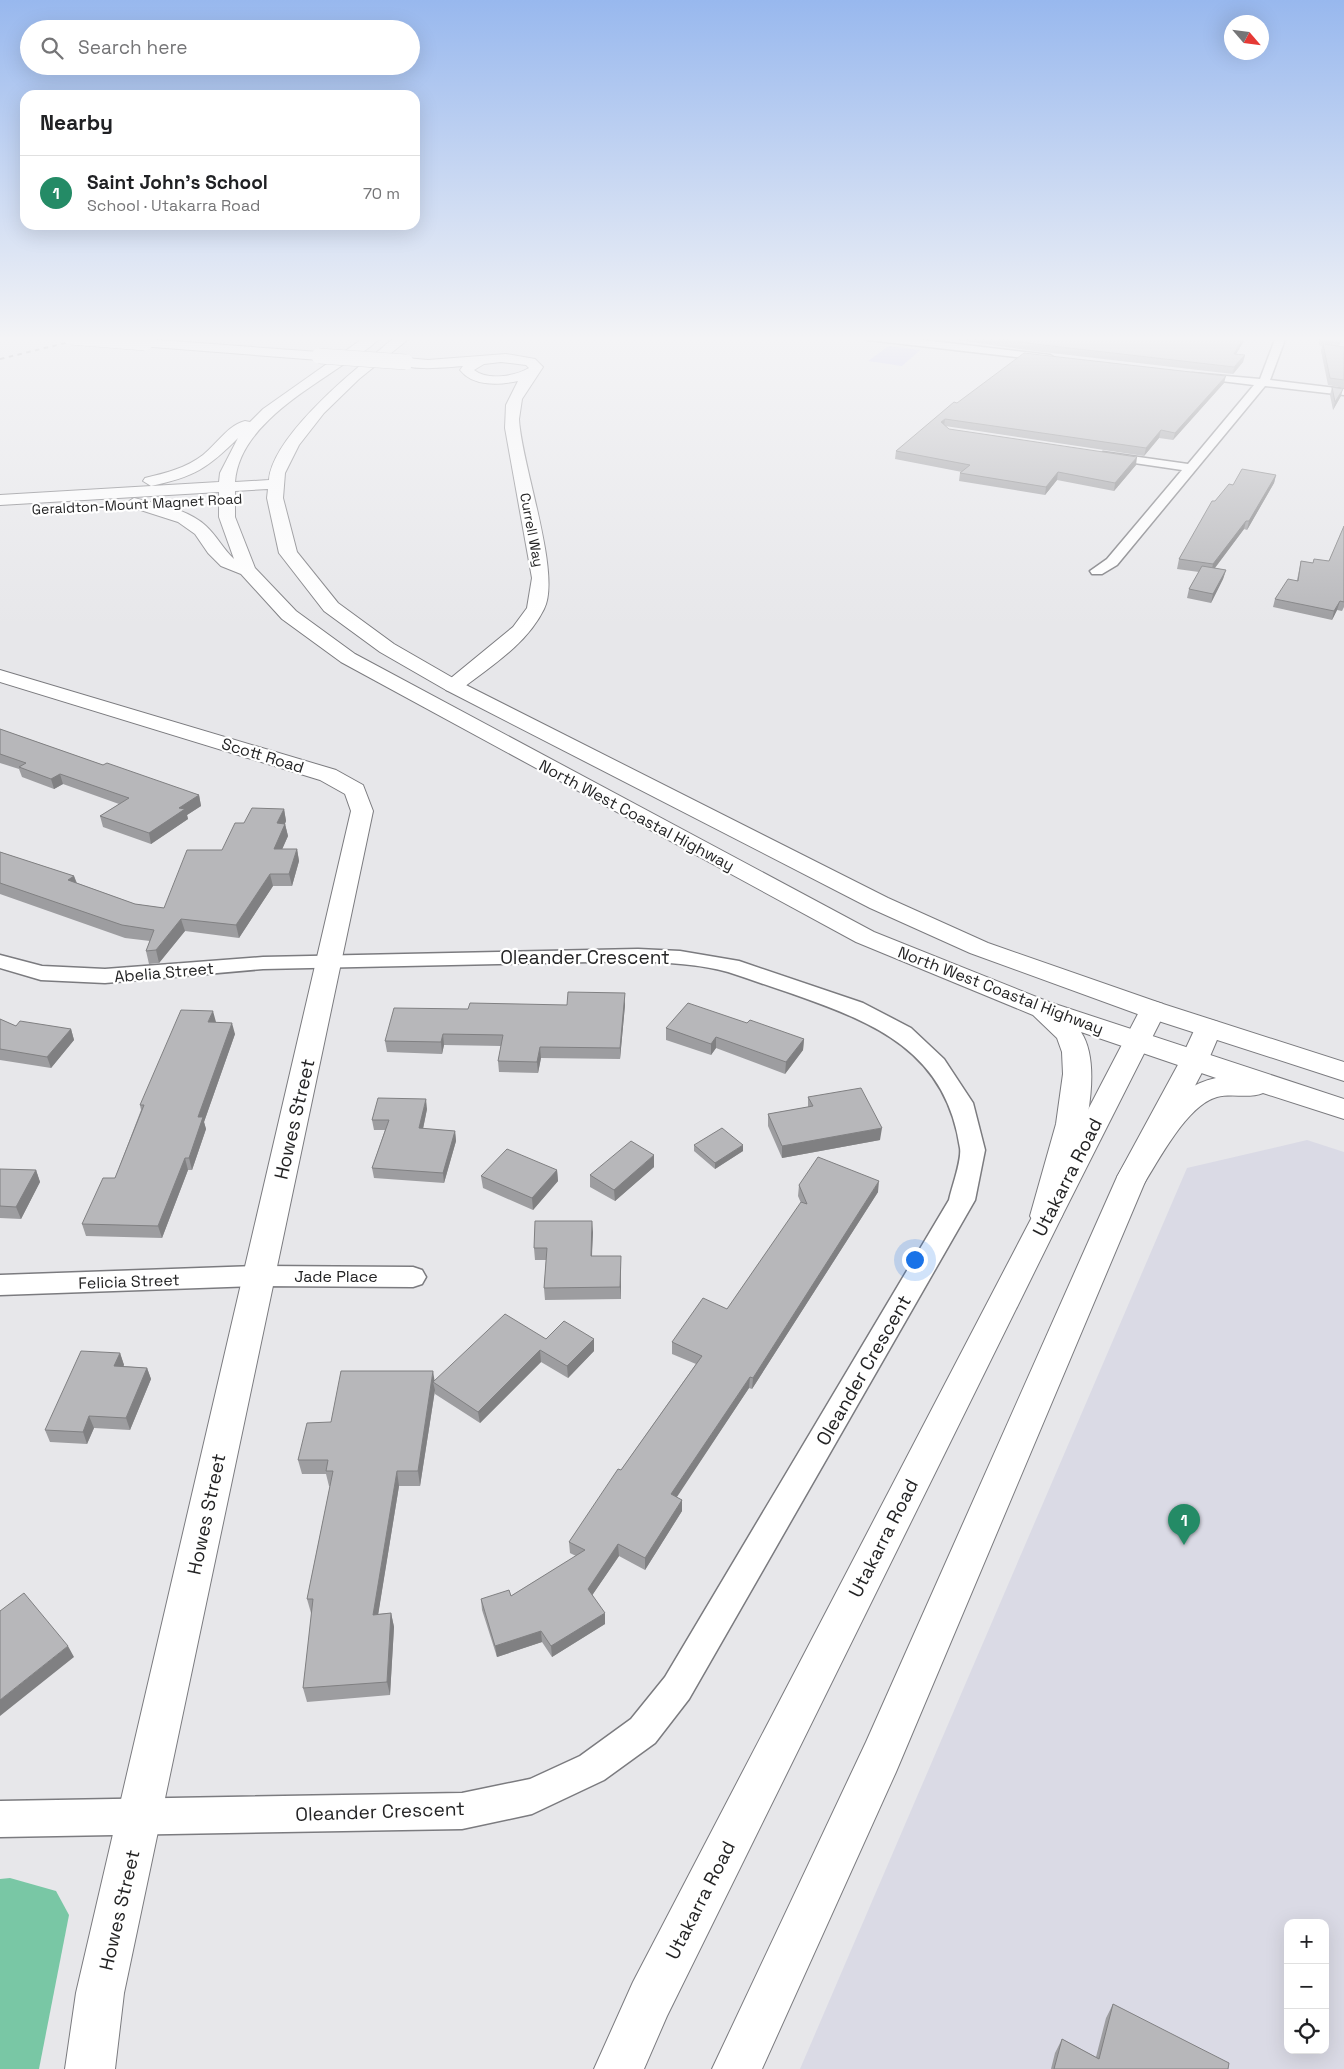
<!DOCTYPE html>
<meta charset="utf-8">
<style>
body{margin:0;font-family:"Space Grotesk",sans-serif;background:#f2f2f2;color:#202124}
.controls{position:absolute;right:15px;bottom:15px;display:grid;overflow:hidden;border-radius:10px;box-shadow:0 5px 20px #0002}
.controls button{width:45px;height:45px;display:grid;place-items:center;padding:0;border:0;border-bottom:1px solid #e0e0e0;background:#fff;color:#202124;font:25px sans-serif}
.compass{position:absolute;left:1224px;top:15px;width:45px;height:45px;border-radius:50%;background:#fff;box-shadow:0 5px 20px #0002;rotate:118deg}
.you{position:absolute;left:914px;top:1259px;width:18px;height:18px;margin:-12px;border:4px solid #fff;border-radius:50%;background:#1a73e8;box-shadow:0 0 0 8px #1a73e833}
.badge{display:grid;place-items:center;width:32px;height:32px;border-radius:50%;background:#248b66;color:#fff;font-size:16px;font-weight:700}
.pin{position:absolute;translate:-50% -41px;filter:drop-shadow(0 1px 2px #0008)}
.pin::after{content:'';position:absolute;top:26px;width:18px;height:15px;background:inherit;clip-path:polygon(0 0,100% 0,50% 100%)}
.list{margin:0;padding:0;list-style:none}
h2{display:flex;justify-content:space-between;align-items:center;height:65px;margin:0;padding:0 20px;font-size:21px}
h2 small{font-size:16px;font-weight:400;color:#757577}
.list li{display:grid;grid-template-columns:32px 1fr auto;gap:15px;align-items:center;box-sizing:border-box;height:75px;padding:0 20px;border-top:1px solid #e0e0e0}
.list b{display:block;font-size:19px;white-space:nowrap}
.list p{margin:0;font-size:16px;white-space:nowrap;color:#757577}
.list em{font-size:16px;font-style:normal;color:#757577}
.icon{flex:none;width:28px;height:28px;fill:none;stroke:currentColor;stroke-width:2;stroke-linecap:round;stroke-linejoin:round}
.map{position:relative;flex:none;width:1344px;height:2069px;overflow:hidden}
.search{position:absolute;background:#fff;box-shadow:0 5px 20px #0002;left:20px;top:20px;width:400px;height:55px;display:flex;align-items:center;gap:12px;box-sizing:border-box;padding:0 18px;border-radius:28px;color:#757577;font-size:19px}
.panel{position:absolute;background:#fff;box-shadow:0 5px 20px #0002;left:20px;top:90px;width:400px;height:140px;border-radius:15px}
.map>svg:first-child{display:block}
.built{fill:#dadae5;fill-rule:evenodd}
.green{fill:#79c7a5}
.water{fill:#c1bff6}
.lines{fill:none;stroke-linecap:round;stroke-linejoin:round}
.street-casing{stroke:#7b7b7f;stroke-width:3}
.secondary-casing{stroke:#7b7b7f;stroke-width:2}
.highway-casing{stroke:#7b7b7f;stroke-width:2}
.street{fill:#fff;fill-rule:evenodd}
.secondary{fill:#fff;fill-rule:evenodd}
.highway{fill:#fff;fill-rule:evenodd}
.rail{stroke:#818183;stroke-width:2;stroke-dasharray:4.5 4.5;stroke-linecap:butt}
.secondary-bridge-casing{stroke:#7b7b7f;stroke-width:16;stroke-linecap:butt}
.secondary-bridge{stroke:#fff;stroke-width:15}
.wall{fill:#9d9da0}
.shaded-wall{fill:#808082}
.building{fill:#b7b7ba;stroke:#808082}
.labels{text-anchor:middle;stroke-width:4.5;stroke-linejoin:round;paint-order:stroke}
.far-street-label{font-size:14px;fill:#242425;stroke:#fff}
.street-label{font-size:16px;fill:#242425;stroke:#fff}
.near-street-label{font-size:19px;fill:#242425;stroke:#fff}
</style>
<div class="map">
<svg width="1344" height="2069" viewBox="0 0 1344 2069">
<rect width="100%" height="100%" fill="#e7e7ea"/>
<!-- built -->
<path class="built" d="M1307,1140l37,12v917h-544l387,-901zM1288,1923h37v127h-37z"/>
<!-- green -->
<path class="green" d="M10,1878l46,13 13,24 -30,154h-39v-190z"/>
<!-- water -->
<path class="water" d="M889,346l31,4 -18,16 -34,-5z"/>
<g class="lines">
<defs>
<path id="street" d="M863,337h35l152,18 5,3 -5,3 -182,-21z
M1276,337h10l-16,43 74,9v6l-79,-9 -148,179 -15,9h-10l-2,-3 17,-12 75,-89 -75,-11 -4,-1 -2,-3 2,-3 85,12 66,-79 -58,-7 -4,-1v-4l68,6z
M638,949l42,2 59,10 124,42 48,25 33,31 29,44 12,47 -10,50 -286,499 -34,44 -51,37 -72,34 -70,15 -462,8v-36l462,-8 68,-14 50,-23 51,-37 34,-42 284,-477c3,-14 13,-40 11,-52 -14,-97 -85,-125 -167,-154 -22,-7 -43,-15 -65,-22 -29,-8 -60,-9 -90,-11l-375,8 -158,14 -64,-3 -41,-12v-13l42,11 63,3 158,-12z
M258,1266l155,1 9,3 4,7 -4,7 -9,3 -155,-1 -258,9v-20z"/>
<path id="secondary" d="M145,339l174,13 7,4 -7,4 -179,-14 -1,-3z
M506,354l29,5 8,8 -21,32 -3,20c2,44 43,156 25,190 -17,35 -54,58 -84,81l-7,2 -7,-2 -3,-4 3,-4 67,-55 14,-19 5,-30 -27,-150 1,-23 12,-24c-18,4 -45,6 -58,-11l3,-4c-14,1 -55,6 -64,-4l7,-4 22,2zM501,362l25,3 3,3c-14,8 -41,13 -55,2l10,-6z
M0,670l336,100 27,15 10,26 -249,1182 -9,76h-50l11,-76 275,-1182 -6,-17 -25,-14 -320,-98z
M1153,1001l10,3 3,6 -104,206 -395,800 -23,53h-50l39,-87 507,-972 3,-6z
M1208,1019l10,3 4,6 -14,33 -61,116 -251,595 -134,297h-50l154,-327 251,-565 63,-116 18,-39z"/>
<path id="highway" d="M365,337h15c-7,10 -20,16 -30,23 -41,29 -111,66 -115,122l34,-2c3,-41 77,-104 108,-128 6,-4 12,-12 19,-14 4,-2 11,-1 15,-1l-52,42 -35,34 -25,32 -14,28 -2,25 14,54 41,51 56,41 66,38 428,216 100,45 175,61 181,58v19l-201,-65 -173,-63 -100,-45 -424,-218 -66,-38 -56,-41 -45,-58 -12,-55 1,-9 -33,2v26l20,51 41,43 59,43 519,278 175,70 295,97v20l-81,-26c-14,6 -30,0 -46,4 -30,8 -58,63 -74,88l-11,3 -11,-3 -4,-8c23,-40 51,-89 99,-99l-135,-46c27,41 -6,139 -19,184l-5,8 -11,3 -11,-3 -5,-8 26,-92 7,-50 -1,-22 -5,-14 -24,-23 -177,-73 -515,-280 -59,-43 -41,-45 -20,-8 -13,-13 -13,-19 -17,-12 -50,-16 -2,-3 8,-5c23,6 54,11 72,28 11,10 17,23 28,33l-15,-42v-25l-219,13v-10l219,-13 1,-9 18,-35c-30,30 -44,39 -87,48l-8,-5 2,-3c21,-5 41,-10 58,-23 14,-11 25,-30 42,-34l5,1 13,-13z"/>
</defs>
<!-- street casing -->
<use href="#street" class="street-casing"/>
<!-- secondary casing -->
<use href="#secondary" class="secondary-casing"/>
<!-- highway casing -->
<use href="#highway" class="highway-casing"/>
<!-- street -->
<use href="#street" class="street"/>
<!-- secondary -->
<use href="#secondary" class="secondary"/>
<!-- highway -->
<use href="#highway" class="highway"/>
<!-- rail -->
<path class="rail" d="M0,359l90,-22"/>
<defs>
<path id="secondary-bridge" d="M70,337l75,6
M319,356l87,6"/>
</defs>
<!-- secondary-bridge casing -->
<use href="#secondary-bridge" class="secondary-bridge-casing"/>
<!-- secondary-bridge -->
<use href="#secondary-bridge" class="secondary-bridge"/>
</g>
<!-- wall -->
<path class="wall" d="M951,337h295l-10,17 9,1 -2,7 -10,12 -199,-23 -83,-12z
M1319,337h24l-4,9 5,1v41l-16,-3 -7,-34 1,-5 -3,-1z
M1224,383l-51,57 -14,-2 -15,18 -199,-30 4,3 187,36 -22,26 -57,-11 -12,15 -86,-14 1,-8 2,-1 -67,-13 1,-8 61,-48z
M1332,387l9,9 -8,14 -3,-15z
M1276,475l-2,8 -27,47 -3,-1 -29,39 11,2 -3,9 -12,24 -24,-5 2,-9 10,-17 -22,-3 2,-10 36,-58 18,-16z
M1344,526v81l-2,4 -5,-1 -5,10 -59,-13 2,-8 22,-19 4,-19 12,2 16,-2z
M0,729l103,36 96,30 2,11 -14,9 1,4 -37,25 -48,-17 -3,-11 19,-12 -56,-20 -9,5 -32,-12 -3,-8 -19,-6z
M284,809l2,12 -1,3 3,12 -6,13h15l2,12 -7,25h-19l-34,52 -54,-7 -26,32 -10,1 -3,-13 4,-10 -25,-3 -125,-44v-42l74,24 3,7 58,21 29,4 58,-58 22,-27z
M567,1005h58l-5,54 -79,-1 -3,15 -39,-1 -1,-11 3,-15 -57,-1 -2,9 -55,-2 -2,-11 83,-32z
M0,1019l16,7 55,3 3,11 -23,28 -51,-8z
M216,1022l19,12 -31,88 2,7 -14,41h-4l-26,68 -76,-2 -4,-12 33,-46 26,-68 -1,-5z
M747,1023l57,16 -1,11 -18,24 -69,-26 -5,7 -45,-15v-12z
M808,1097l72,43 -98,18 -14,-32v-12l40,-7z
M427,1109l-4,20 32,2 1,10 -12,42 -70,-5 -2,-10 13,-38h-11l-2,-10z
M694,1145l49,6 -28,18 -21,-18z
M654,1167l-39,34 -25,-14v-12z
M0,1169l36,1 4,12 -19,37 -21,-1z
M557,1170l1,11 -25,29 -50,-22 -2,-12z
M799,1185l79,7 -126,197 -3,-1 -73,109 6,3v11l-37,59 -26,-14 -27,39 13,29 -53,33 -10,-15 -45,15 -15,-47 -1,-11 30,-3 65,-40 -6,-3 -1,-11 52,-72 75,-106 -24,-10v-12l55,-33 74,-106 -3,-7z
M593,1232l-1,24 29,11v32l-76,1 -1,-12 2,-28h-11l-1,-12z
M546,1339l48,12 -26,27 -27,-16 -61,61 -45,-29v-4l-15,96h-21l-21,128 13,-1 3,14 -4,68 -83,7 -4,-14 9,-75h-1l-4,-14 23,-113h-1l-3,-12h-24l-4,-14 33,-38 103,-41z
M120,1353l4,12 -1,1 24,2 4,11 -21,51 -36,-2 -7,16 -37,-2 -5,-12z
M1113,2004l115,65h-177l4,-16 7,-14 34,18 10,-39z"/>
<!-- shaded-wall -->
<path class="shaded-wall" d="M1244,337h2l-14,24 2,-7z
M1245,355l-2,7 -10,12 1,-7z
M1226,376l-2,7 -51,57 2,-7z
M1343,389l-2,7 -8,14 2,-8z
M945,419l-1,7 -3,-4z
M1161,430l-2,8 -15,18 2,-8z
M1137,457l-1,8 -22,26 1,-8z
M1058,472l-1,8 -12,15 1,-8z
M1276,475l-2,8 -27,47 2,-9z
M1246,521l-2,8 -33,44 2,-9z
M1226,570l-3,9 -12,24 2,-9z
M1340,601l-3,9 -5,10 2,-9z
M60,774l3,10 -9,5 -3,-10z
M199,795l2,11 -14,9 1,4 -37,25 -2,-11 30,-25z
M284,809l2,12 -7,15 -2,-13z
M285,824l3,12 -11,25 -3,-12z
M297,849l2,12 -7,25 -3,-12z
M270,874l3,12 -34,52 -3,-13z
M74,876l4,12 -10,-8z
M181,919l4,12 -26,32 -3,-13z
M625,993v12l-5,54v-11z
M213,1011l3,11h-8z
M232,1023l3,11 -31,88 2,7 -14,41 -3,-12 9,-41z
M71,1029l3,11 -23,28 -4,-11z
M443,1034l1,11 -2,9 -1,-12z
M716,1037v11l-5,7v-11z
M804,1039l-1,11 -18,24 1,-12z
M540,1047l1,11 -3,15 -1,-11z
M426,1099l1,10 -6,29 -2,-10z
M882,1128l-2,12 -98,18v-12z
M455,1131l1,10 -12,42 -1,-10z
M743,1145v6l-28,18v-6z
M654,1155v12l-39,34 -1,-11z
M185,1158l3,12 -26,68 -4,-12z
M36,1170l4,12 -19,37 -5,-12z
M557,1170l1,11 -25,29 -1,-12z
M879,1181l-1,11 -126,197 1,-11z
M592,1221l1,11 -2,36v-12z
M621,1256v43l-1,-12z
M594,1339v12l-26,27 -1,-12z
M540,1350l1,12 -61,61 -2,-11z
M120,1353l4,12 -6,13 -4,-12z
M147,1368l4,11 -21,51 -4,-12z
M433,1371l2,12 -2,-1 2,8 -15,96 -2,-15z
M750,1377l-1,11 -78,118v-12z
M89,1416l5,12 -7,16 -4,-12z
M397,1471l2,15 -23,142 -3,-13z
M682,1500v11l-37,59v-12z
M618,1544l1,12 -30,44 -1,-11z
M391,1613l3,14 -4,68 -3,-13z
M605,1613v11l-53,33 -1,-11z
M541,1631l1,11 -45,15 -2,-11z
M68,1646l6,11 -74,59v-16z"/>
<!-- building -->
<path class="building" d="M987,337h257l-10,17 11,1 -11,12 -199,-23z
M1320,337h22l-3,6 -19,-2z
M1323,344l21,3v33l-14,-2z
M1024,353l202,23 -51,57 -14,-3 -15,18 -201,-29 -4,3 8,7 188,28 -22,26 -57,-11 -12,15 -86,-14 10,-8 -74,-14 58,-49 3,1z
M1332,387l11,2 -8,13z
M1242,469l34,6 -27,46h-3l-33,43 -34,-5 33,-58h3l14,-17 4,1z
M1344,526v76l-4,-1 -6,10 -59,-12 13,-20 10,2 3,-20 12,2 1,-4 15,2z
M1202,566l24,4 -13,24 -24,-5z
M0,729l103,36 4,-2 92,32 -20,13 6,1 -36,24 -49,-17 29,-18 -69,-24 -9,5 -32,-12 7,-4 -26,-9z
M252,808l32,1 -7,14 8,1 -11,25h23l-8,25h-19l-34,51 -55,-6 -25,31 -10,1 8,-21 -32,-5 -122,-42v-31l74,24 -6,4 67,24 29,4 23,-58h35l13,-27h9z
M568,992l57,1 -5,55 -80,-1 -3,15 -39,-1 5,-26 -60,-1 -2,8 -56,-1 9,-33 74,1 2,-6 97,2z
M688,1003l59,20 3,-3 54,19 -18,23 -70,-25 -5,7 -45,-16z
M181,1010l32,1 -5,11 24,1 -34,94h5l-14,41h-4l-27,68 -76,-2 21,-46h12l29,-73h-4z
M0,1019l16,7 4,-5 51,8 -24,28 -47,-8z
M861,1088l21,40 -100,18 -14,-32 45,-8 -5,-9z
M378,1098l48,1 -7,29 36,3 -12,42 -71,-5 17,-48h-17z
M722,1128l21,17 -28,18 -21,-18z
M631,1141l23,14 -40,35 -24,-15z
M507,1149l50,21 -25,28 -51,-22z
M818,1157l61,24 -126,197 -3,-1 -79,117 11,6 -37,58 -27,-14 -30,45 17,24 -54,33 -10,-15 -46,15 -14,-47 28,-9 2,6 74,-46 -16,-8 49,-73 3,1 81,-114 -30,-14 31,-44 24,11 74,-107 6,2 -8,-19z
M0,1169l36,1 -20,37 -16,-1z
M535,1221h57l-1,35h30l-1,31 -76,1 3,-40h-13z
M505,1314l41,25 18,-18 30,18 -27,27 -27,-16 -62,62 -45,-30z
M81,1351l39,2 -6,13 33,2 -21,50 -37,-2 -6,16 -38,-2z
M341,1371h92l-15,100h-21l-24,144 18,-2 -4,69 -84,6 10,-89h-6l26,-128h-7l2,-11h-30l9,-37 24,-1z
M24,1593l44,53 -68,54v-89z
M1113,2004l116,59 -1,6h-174l8,-30 37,20z"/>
<!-- sky -->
<linearGradient id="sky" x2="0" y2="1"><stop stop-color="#98b8ee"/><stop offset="0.54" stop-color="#f4f4f6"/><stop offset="1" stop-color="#f4f4f6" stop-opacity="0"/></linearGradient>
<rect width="1344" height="627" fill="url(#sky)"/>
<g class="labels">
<!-- far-street labels -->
<g class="far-street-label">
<text transform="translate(137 504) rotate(-3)" y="5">Geraldton-Mount Magnet Road</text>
<text transform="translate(532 530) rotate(79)" y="5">Currell Way</text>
</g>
<!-- street labels -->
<g class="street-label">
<text transform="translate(263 755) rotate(17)" y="6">Scott Road</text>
<text transform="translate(637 815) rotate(28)" y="6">North West Coastal Highway</text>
<text transform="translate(164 972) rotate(-5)" y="6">Abelia Street</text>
<text transform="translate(1001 990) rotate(21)" y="6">North West Coastal Highway</text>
<text x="336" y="1282">Jade Place</text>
<text transform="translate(129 1281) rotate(-2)" y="6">Felicia Street</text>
</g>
<!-- near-street labels -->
<g class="near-street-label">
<text x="585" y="964">Oleander Crescent</text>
<text transform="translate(294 1119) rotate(-77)" y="7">Howes Street</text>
<text transform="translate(1067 1177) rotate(-63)" y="7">Utakarra Road</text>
<text transform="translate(863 1370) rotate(-60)" y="7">Oleander Crescent</text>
<text transform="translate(206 1514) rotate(-78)" y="7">Howes Street</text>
<text transform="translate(883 1538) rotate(-63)" y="7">Utakarra Road</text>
<text transform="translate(380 1811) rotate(-2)" y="7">Oleander Crescent</text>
<text transform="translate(700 1900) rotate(-63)" y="7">Utakarra Road</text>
<text transform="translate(119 1910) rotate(-77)" y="7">Howes Street</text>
</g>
</g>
</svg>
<div class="controls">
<button>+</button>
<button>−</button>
<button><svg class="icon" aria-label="locate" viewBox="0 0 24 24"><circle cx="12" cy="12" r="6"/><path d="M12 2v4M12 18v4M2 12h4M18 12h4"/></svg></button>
</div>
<svg class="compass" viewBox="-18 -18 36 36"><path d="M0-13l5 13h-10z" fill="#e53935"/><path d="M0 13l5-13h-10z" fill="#757577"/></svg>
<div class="you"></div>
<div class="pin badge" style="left:1184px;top:1545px">1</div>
<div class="search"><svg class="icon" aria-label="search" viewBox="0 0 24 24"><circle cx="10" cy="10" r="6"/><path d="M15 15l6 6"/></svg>Search here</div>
<section class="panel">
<h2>Nearby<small></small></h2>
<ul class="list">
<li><span class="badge">1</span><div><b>Saint John's School</b><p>School · Utakarra Road</p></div><em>70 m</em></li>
</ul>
</section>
</div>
